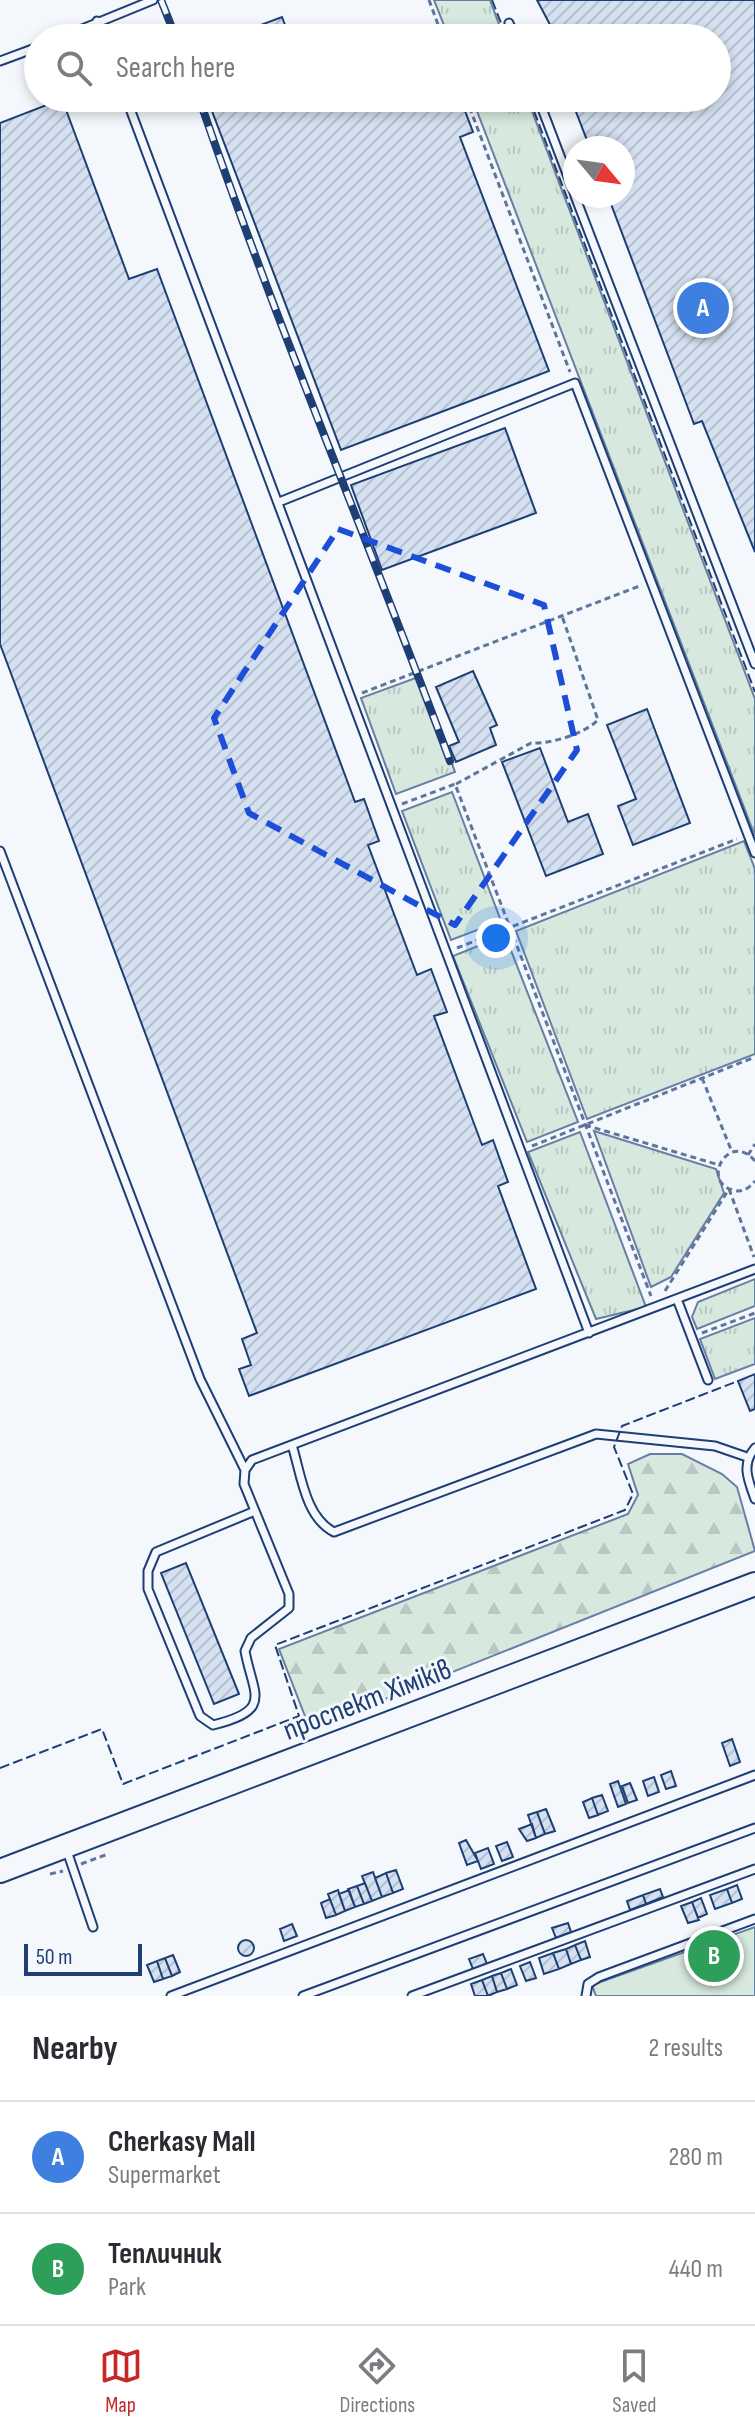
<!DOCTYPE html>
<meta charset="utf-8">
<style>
body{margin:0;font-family:"Sofia Sans Condensed",sans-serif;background:#f7f7f7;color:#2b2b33}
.compass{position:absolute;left:563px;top:136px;width:72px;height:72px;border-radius:50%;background:#fff;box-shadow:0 4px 12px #0003;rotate:119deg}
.scale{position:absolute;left:24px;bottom:20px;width:118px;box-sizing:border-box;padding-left:8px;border:4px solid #1d3f73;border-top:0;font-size:22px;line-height:28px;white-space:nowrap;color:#1d3f73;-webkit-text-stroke:6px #f4f7fb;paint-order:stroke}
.you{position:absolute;left:496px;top:938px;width:28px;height:28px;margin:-20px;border:6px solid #fff;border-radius:50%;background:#1a73e8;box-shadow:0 0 0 12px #1a73e833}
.badge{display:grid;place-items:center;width:52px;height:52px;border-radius:50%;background:#c62828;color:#fff;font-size:26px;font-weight:700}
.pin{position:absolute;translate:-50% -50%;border:4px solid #fff;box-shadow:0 2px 8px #0006}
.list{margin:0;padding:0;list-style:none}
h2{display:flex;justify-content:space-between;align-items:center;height:104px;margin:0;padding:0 32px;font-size:34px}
h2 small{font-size:26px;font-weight:400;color:#7c7c81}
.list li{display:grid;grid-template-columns:52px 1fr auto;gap:24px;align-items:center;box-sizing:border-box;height:112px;padding:0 32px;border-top:2px solid #e1e1e2}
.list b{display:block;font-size:30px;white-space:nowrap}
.list p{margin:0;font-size:26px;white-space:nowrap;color:#7c7c81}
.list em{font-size:26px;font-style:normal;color:#7c7c81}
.icon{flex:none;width:44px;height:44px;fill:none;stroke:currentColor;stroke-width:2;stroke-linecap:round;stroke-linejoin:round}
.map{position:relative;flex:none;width:755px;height:1996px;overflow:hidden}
.search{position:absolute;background:#fff;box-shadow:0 4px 12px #0003;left:24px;right:24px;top:24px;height:88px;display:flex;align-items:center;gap:20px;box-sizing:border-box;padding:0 28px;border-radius:44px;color:#7c7c81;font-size:30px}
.sheet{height:328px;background:#fff}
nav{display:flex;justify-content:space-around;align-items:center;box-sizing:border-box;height:112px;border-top:2px solid #e1e1e2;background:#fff;font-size:22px;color:#7c7c81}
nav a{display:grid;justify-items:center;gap:4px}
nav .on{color:#c62828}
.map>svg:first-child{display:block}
.grass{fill:url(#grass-tufts);stroke:#687fa3;stroke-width:2}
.forest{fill:url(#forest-firs);stroke:#687fa3;stroke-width:2}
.garden{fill:#d7e8df;stroke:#687fa3;stroke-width:2}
.building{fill:url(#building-hatch);stroke:#1d3f73;stroke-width:2}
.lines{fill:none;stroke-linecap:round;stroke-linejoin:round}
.service-casing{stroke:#1d3f73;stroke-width:11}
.primary-casing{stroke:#1d3f73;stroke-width:26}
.path{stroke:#5e769c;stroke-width:3;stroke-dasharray:6 4;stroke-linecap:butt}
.service{stroke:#f4f7fb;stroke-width:7}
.primary{stroke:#f4f7fb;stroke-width:22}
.rail-casing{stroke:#1d3f73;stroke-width:8}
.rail{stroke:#f4f7fb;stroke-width:5;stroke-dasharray:15;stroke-linecap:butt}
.fence{stroke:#1d3f73;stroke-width:2;stroke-dasharray:10 4;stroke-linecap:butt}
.marked{fill:none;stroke:#1d4ed8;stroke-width:6;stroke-dasharray:16 10;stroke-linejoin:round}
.labels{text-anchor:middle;stroke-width:6;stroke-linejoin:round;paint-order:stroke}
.street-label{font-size:30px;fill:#1d3f73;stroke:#f4f7fb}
</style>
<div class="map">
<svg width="755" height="1996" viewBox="0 0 755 1996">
<defs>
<pattern id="grass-tufts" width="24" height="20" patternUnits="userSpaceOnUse" patternTransform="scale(2)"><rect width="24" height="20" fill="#d7e8df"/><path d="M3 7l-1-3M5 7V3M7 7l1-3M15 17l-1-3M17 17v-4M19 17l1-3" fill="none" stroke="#b8c8c3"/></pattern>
<pattern id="forest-firs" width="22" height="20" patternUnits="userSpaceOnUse" patternTransform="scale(2)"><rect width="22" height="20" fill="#d7e8df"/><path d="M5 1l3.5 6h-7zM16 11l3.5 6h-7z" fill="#b8c8c3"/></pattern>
<pattern id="building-hatch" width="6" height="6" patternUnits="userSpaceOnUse" patternTransform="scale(2)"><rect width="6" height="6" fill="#d5e0f0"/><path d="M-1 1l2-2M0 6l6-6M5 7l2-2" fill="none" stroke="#b6c1d1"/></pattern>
</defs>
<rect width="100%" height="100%" fill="#f4f7fb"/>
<!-- grass -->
<path class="grass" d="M434,0h56l14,38h-55z
M472,98h55l228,601v137z
M421,676l34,96 -59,22 -35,-96z
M452,792l49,129 -50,19 -49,-129z
M744,841l11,28v185l-168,65 -71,-188z
M505,935l73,187 -51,20 -74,-186z
M594,1131l122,38 8,24 -53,84 -20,10z
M580,1132l66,175 -50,12 -68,-167z
M755,1279v27l-58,23 -5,-12 6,-15z
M755,1318v46l-40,15 -15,-40z"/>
<!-- forest -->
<path class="forest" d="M650,1454h32l40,20 15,13 18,64 -445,178 -31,-80 349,-135 10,-19 -10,-31z"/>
<!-- garden -->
<path class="garden" d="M755,1927v69h-159l-4,-11z"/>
<!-- building -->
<path class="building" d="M537,0h218v552l-53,-131 -8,3 -86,-228h15v-48h-33l-17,-44 12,-6h132v-60h-160z
M282,17l8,21h-64z
M207,98h106l2,6 15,-6h130l13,34 -13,5 89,234 -208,79z
M62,99l67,180 28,-10 198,533 9,-3 15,42 -11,4 49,130 14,-6 16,43 -13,4 48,129 11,-5 15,42 -10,4 38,103 -287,107 -10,-27 12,-4 -9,-26 15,-6 -257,-689v-521z
M505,428l31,85 -154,57 -31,-85z
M473,671l24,54 -7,3 6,17 -40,17 -7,-16 10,-4 -23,-55z
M647,709l43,114 -57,22 -15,-39 18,-7 -29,-74z
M540,748l28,74 20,-8 15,40 -57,22 -44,-114z
M755,1374v35l-5,2 -12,-30z
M186,1563l53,131 -25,10 -53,-131z
M732,1739l8,23 -10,4 -8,-23z
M671,1771l5,15 -10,3 -5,-14z
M654,1777l5,15 -11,4 -5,-15z
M618,1781l8,23 -8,3 -8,-23z
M630,1783l7,17 -9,3 -6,-17z
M602,1795l6,16 -10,4 -6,-17z
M592,1798l6,17 -9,3 -6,-16z
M546,1809l9,22 -10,3 -8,-22z
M537,1812l8,22 -9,4 -8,-23z
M532,1824l4,14 -9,3 -8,-12z
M466,1840l12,21 -11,4 -8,-22z
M507,1842l6,15 -11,4 -6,-15z
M488,1848l6,16 -13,5 -6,-16z
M396,1870l7,19 -10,4 -7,-20z
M373,1872l9,25 -10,4 -10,-25z
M386,1873l7,20 -11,4 -7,-19z
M365,1883l7,18 -8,3 -7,-18z
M737,1885l5,14 -10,4 -5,-14z
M357,1886l7,18 -9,3 -7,-18z
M660,1889l3,8 -17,7 -3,-9z
M727,1889l5,14 -17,6 -5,-14z
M338,1890l7,21 -9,4 -8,-21z
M349,1890l6,17 -10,4 -6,-17z
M643,1895l3,9 -16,6 -3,-9z
M701,1898l6,16 -9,4 -6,-16z
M330,1899l6,16 -10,3 -5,-15z
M692,1902l7,18 -11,3 -7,-17z
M568,1923l3,9 -15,6 -4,-10z
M292,1924l5,12 -13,5 -4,-12z
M238 1948a8 8 0 1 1 16 0a8 8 0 1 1-16 0Z
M585,1941l5,16 -9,3 -6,-15z
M575,1945l6,15 -10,4 -5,-15z
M566,1949l5,15 -12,5 -6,-16z
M553,1953l6,16 -15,5 -5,-16z
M483,1954l4,10 -14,5 -4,-10z
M173,1955l7,17 -8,4 -7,-18z
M165,1958l7,18 -9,3 -6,-18z
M157,1961l6,18 -9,3 -7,-17z
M530,1962l6,16 -10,3 -6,-15z
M511,1969l6,16 -10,4 -6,-16z
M501,1973l6,16 -10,3 -5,-16z
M492,1976l5,16 -9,4 -6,-16z
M482,1980l6,16h-13l-4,-12z"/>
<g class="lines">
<defs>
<path id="service" d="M97,21l6,17
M509,23l6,15
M60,38l93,-38
M0,61l38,-14
M126,98l463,1235
M538,98l37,97
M575,196l180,468
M279,502l296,-119 180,470
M0,851l200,528 45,91
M677,1299l31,81
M292,1445c9,29 13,72 42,87l262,-98 119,12 32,11
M755,1448c-14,16 -7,32 0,51
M255,1511l-99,41 -8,19v18l52,127 13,9c61,-15 40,-30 32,-74l6,-13 38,-30v-14l-45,-110 1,-14 7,-10 503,-191
M66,1848l27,79
M171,1996l584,-221
M303,1996l452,-168
M412,1996l343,-127
M586,1996l2,-12 11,-7 156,-58"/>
<path id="primary" d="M0,1871l755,-287"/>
</defs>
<!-- service casing -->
<use href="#service" class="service-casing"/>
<!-- primary casing -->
<use href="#primary" class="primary-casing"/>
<!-- path -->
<path class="path" d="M429,0l14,38
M466,98l104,274
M362,693l280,-108
M456,784l75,-41c20,1 53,-9 67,-23l-36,-104
M402,804l53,-20 196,512
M457,948l280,-109
M702,1078l30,74
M585,1125l134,40
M532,1146l223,-89
M748,1155l7,-11
M755,1161c-26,-31 -55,21 -22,29 10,3 16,-2 22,-9
M729,1189l25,68
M665,1291l64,-102
M702,1333l53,-20
M81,1864l27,-10
M50,1874l13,-3"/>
<!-- service -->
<use href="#service" class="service"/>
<!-- primary -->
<use href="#primary" class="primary"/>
<defs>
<path id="rail" d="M161,0l15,38
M199,98c76,224 169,441 251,663"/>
</defs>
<!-- rail casing -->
<use href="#rail" class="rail-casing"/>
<!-- rail -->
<use href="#rail" class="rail"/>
<!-- fence -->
<path class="fence" d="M492,0l15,38
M529,98l226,594
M0,1768l102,-39 21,55 176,-68 -24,-71 350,-135 8,-16 -19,-47 8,-21 116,-45"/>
</g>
<!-- marked area -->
<path class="marked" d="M338,529l206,76 33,145 -122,175 -206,-112 -35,-95z"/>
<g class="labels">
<!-- street labels -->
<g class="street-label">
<text transform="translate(367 1699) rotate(-21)" y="10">проспект Хіміків</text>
</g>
</g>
</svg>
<svg class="compass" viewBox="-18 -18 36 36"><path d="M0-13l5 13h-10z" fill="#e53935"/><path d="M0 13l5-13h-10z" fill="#7c7c81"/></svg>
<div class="scale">50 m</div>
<div class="you"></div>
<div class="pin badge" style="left:703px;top:308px;background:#3f7fe0">A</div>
<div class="pin badge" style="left:714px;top:1956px;background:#2e9e5b">B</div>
<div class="search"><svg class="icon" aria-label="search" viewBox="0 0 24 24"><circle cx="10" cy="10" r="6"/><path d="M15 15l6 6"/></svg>Search here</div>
</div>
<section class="sheet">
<h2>Nearby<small>2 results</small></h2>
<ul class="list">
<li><span class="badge" style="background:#3f7fe0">A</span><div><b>Cherkasy Mall</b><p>Supermarket</p></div><em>280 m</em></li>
<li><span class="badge" style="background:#2e9e5b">B</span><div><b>Тепличник</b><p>Park</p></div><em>440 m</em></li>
</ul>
</section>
<nav>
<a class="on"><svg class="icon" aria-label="map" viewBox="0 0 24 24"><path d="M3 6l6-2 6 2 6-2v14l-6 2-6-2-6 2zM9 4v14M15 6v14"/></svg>Map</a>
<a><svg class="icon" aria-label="directions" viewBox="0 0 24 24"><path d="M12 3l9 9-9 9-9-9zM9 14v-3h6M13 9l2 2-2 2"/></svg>Directions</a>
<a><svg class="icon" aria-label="saved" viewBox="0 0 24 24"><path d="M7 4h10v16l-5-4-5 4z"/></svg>Saved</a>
</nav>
